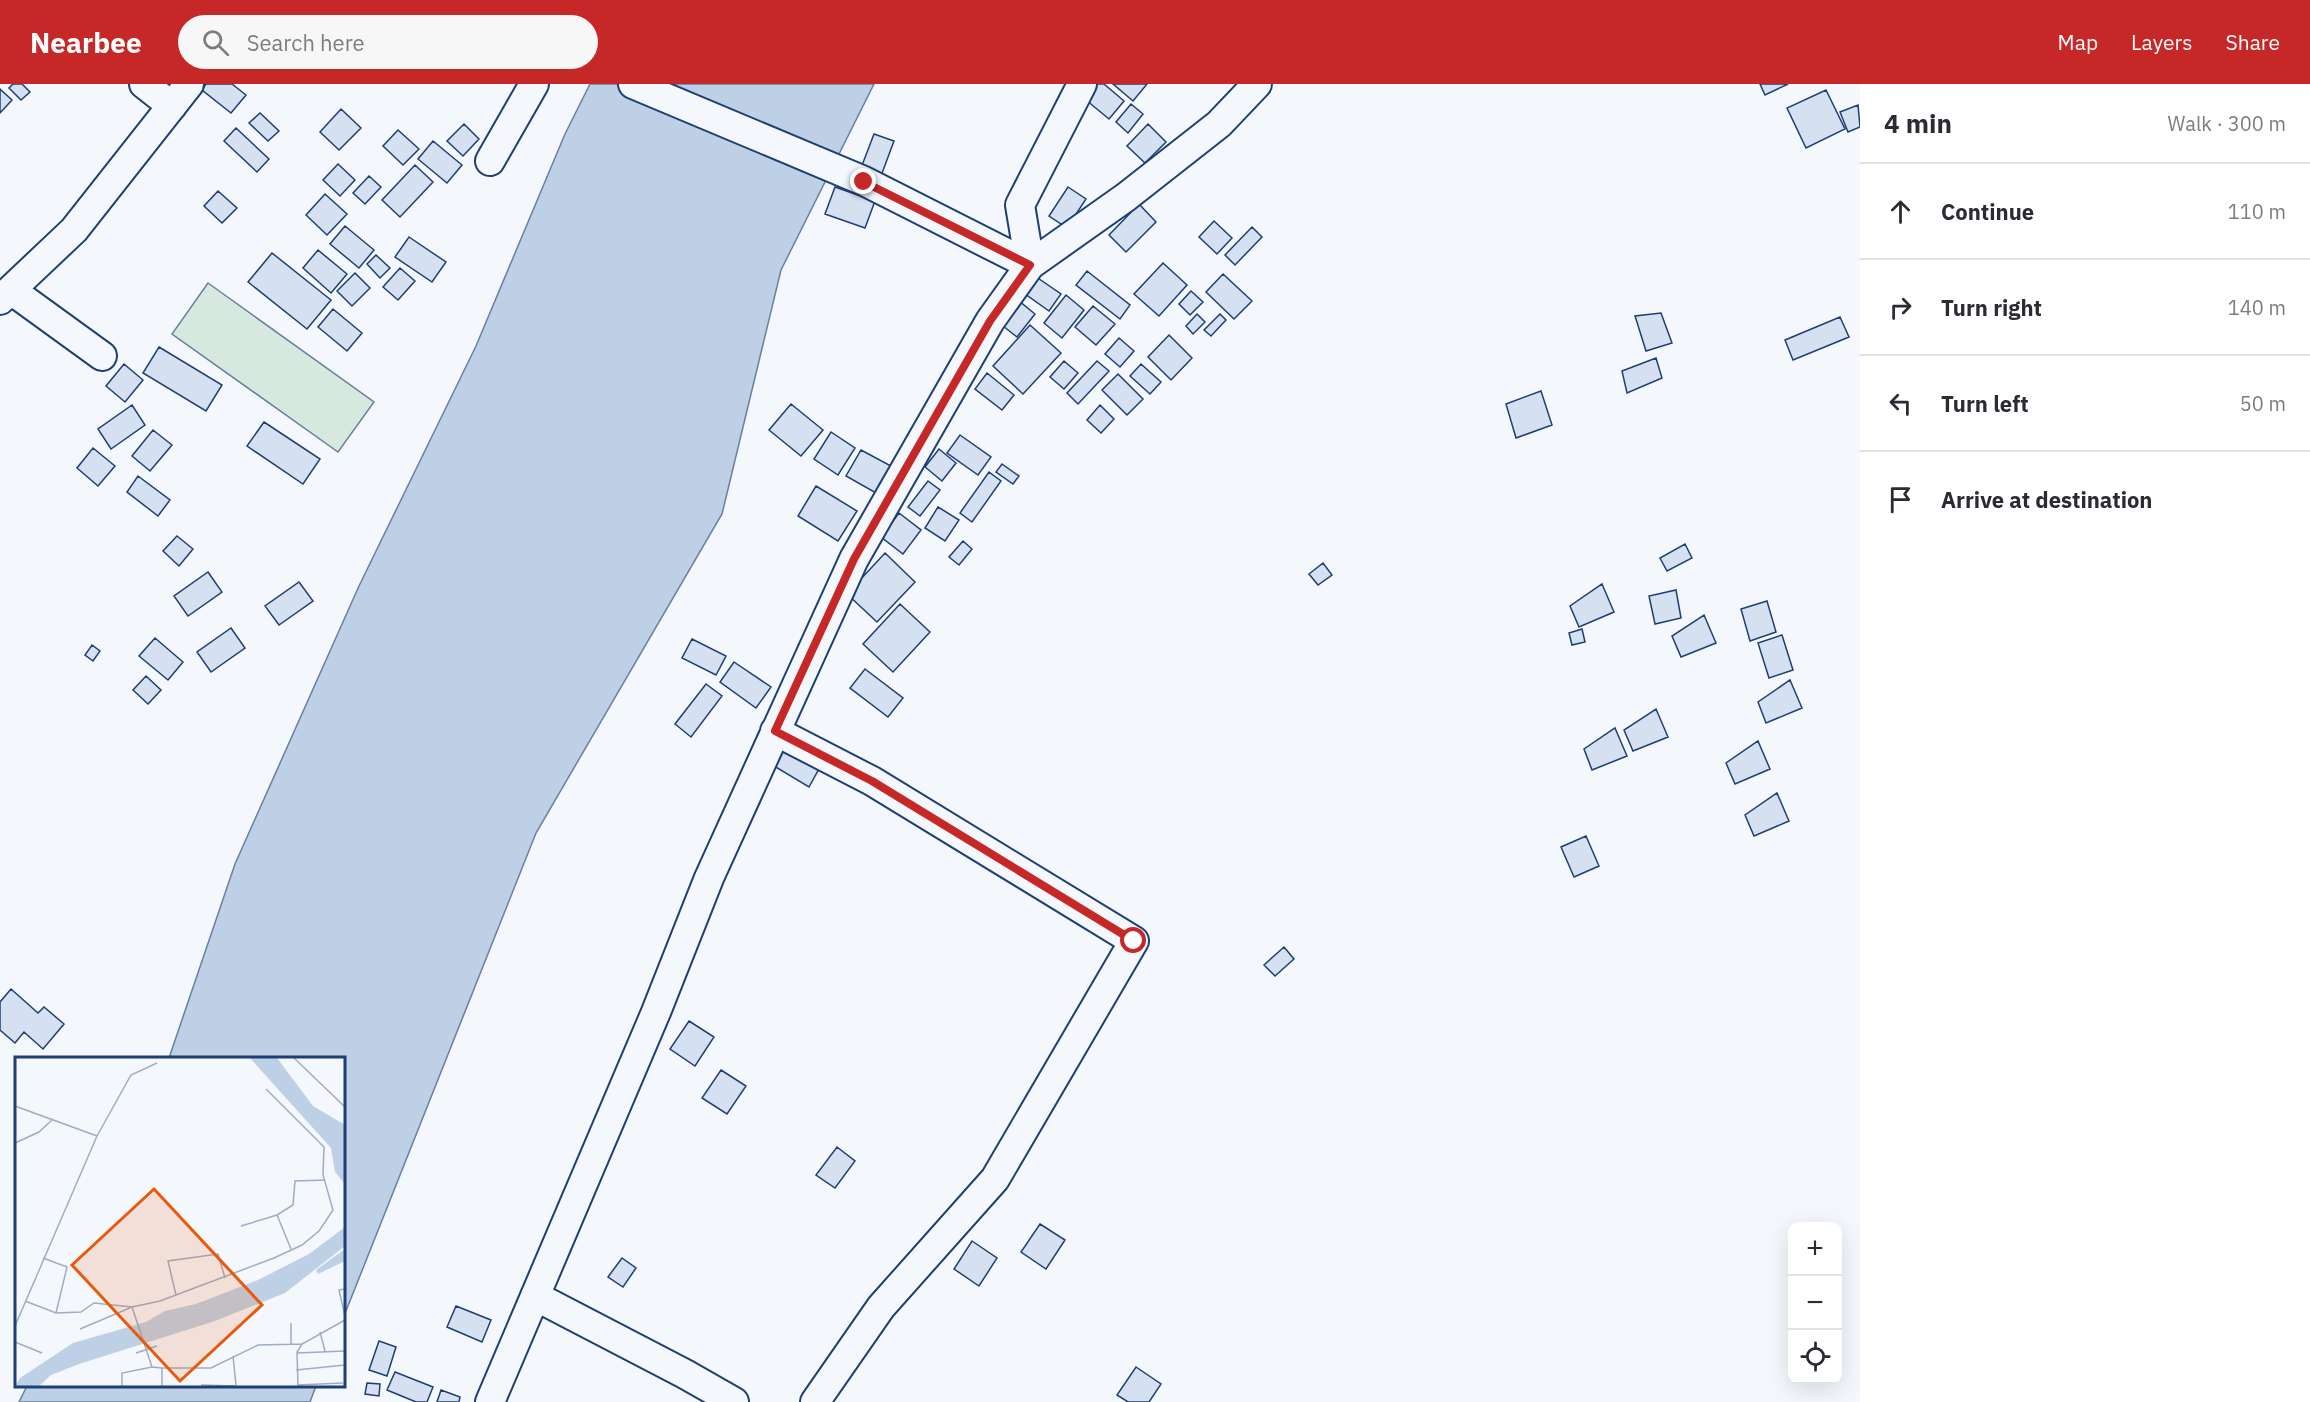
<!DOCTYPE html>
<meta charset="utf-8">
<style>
body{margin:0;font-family:"IBM Plex Sans",sans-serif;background:#f7f7f7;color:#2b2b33}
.controls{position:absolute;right:18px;bottom:18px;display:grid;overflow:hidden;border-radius:12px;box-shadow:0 6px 24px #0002}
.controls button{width:54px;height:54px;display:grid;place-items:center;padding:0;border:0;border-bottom:2px solid #e1e1e2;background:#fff;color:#2b2b33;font:30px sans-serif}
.stop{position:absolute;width:18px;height:18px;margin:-14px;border:4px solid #c62828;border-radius:50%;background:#fff}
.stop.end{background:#c62828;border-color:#fff;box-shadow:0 2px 6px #0008}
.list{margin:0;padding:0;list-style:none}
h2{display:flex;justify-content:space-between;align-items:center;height:78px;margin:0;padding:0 24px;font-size:26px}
h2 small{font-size:20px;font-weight:400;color:#7c7c81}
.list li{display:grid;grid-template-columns:39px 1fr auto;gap:18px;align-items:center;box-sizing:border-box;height:96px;padding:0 24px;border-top:2px solid #e1e1e2}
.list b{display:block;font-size:22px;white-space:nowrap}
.list em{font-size:20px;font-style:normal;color:#7c7c81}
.icon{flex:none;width:33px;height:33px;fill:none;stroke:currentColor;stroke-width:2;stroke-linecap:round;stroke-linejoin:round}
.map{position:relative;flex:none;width:1860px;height:1318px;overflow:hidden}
header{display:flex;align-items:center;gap:36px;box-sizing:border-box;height:84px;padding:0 30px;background:#c62828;color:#fff}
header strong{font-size:28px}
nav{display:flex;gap:33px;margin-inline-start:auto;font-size:21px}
.search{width:420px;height:54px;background:#f7f7f7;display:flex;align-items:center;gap:15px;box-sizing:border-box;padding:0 21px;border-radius:33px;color:#7c7c81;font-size:22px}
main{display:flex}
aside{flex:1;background:#fff}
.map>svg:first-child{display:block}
.green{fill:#d7e8df;stroke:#687fa3;stroke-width:1.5}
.water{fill:#bed0e5;stroke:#687fa3;stroke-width:1.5}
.building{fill:#d5e0f0;stroke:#1d3f73;stroke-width:1.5}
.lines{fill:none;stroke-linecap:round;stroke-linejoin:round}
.minor-casing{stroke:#1d3f73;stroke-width:32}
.minor{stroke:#f4f7fb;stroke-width:28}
.route{stroke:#c62828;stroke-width:8}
.inset-road{fill:none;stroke:#9eadc5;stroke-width:1.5}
.view{fill:#e8590c;fill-opacity:0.15;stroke:#e8590c;stroke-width:3}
.inset-edge{fill:none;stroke:#1d3f73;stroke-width:3}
</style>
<header>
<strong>Nearbee</strong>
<div class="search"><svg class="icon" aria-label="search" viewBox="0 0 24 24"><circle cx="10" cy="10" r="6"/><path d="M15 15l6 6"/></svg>Search here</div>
<nav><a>Map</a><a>Layers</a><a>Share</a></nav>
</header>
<main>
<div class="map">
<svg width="1860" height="1318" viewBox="0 0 1860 1318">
<rect width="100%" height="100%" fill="#f4f7fb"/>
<!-- green -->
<path class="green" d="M208,199l166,119 -36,50 -166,-118z"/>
<!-- water -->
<path class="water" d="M590,0h284l-93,186 -59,244 -186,319 -192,483v-258h-175l66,-194 124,-278 117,-240 89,-212z
M27,1302h289l-6,16h-291z"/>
<!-- building -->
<path class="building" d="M13,0h9l8,8 -9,8 -12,-12z
M206,0h26l14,11 -15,18 -29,-23z
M1089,0h15l20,17 -15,18 -29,-24z
M1113,0h34l-14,17z
M1760,0h28l-23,11z
M0,5l12,11 -12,13z
M1826,6l19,39 -39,19 -19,-40z
M1131,20l12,10 -15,19 -12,-11z
M1858,21l2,22 -12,5 -8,-20z
M341,25l20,19 -22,22 -19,-18z
M260,29l19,18 -11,10 -19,-18z
M464,40l15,15 -16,17 -16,-15z
M1148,40l18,18 -21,21 -18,-17z
M236,44l33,31 -12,13 -33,-31z
M398,46l21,19 -16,16 -20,-19z
M874,50l20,7 -13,35 -20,-8z
M433,57l29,24 -15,18 -29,-24z
M338,80l17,16 -15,16 -17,-16z
M415,81l18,17 -33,35 -18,-17z
M369,92l12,11 -16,17 -12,-11z
M835,103l40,14 -10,27 -40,-14z
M1068,103l18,12 -19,29 -18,-12z
M218,107l19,17 -15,15 -18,-17z
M325,110l22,20 -20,21 -21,-20z
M1139,120l17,18 -30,30 -17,-17z
M1214,137l18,17 -15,16 -18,-17z
M345,142l29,24 -15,18 -29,-24z
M1252,143l10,10 -27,28 -10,-10z
M409,153l37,25 -14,20 -37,-25z
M318,166l29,24 -16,19 -28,-25z
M272,169l59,47 -24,29 -59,-47z
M376,171l14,13 -10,10 -13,-14z
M1163,179l24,22 -28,31 -25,-22z
M400,184l15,13 -17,19 -15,-13z
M1087,187l43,34 -10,14 -44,-34z
M355,189l15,15 -18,18 -15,-15z
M1032,190l29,20 -12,17 -28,-20z
M1223,190l29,27 -18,18 -28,-27z
M1191,207l12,11 -13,13 -11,-11z
M1066,211l18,15 -22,28 -18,-15z
M1013,212l22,18 -18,23 -23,-18z
M1093,222l22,18 -19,21 -21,-18z
M333,225l29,24 -15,18 -29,-24z
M1661,229l11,30 -26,8 -11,-35z
M1197,230l8,8 -12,12 -7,-8z
M1220,230l6,6 -15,16 -7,-6z
M1840,233l9,20 -56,23 -8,-20z
M1030,241l31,28 -38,41 -30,-28z
M1169,251l23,23 -21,22 -23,-23z
M1119,254l15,13 -14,16 -15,-13z
M159,263l63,38 -16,26 -63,-38z
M1656,274l6,20 -35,15 -5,-22z
M1064,277l14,12 -14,16 -14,-12z
M1097,277l12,10 -31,33 -11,-11z
M124,280l19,16 -18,22 -19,-16z
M1141,280l20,18 -11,12 -20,-18z
M987,289l27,22 -12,15 -27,-21z
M1118,290l25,25 -16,16 -25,-25z
M1541,307l11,34 -36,13 -10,-34z
M791,320l32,26 -22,26 -32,-26z
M132,321l13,20 -34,24 -13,-20z
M1100,321l14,14 -13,14 -14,-13z
M264,338l56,37 -17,25 -56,-38z
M153,346l19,15 -22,26 -18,-15z
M831,348l24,16 -17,27 -24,-16z
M960,351l31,22 -13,18 -31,-22z
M93,364l22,18 -17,20 -21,-18z
M939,365l17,14 -14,18 -17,-14z
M861,366l30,16 -15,27 -30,-17z
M1002,380l17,12 -6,8 -17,-12z
M989,388l12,9 -29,41 -12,-9z
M138,392l32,24 -12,16 -31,-24z
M928,397l12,9 -20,26 -12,-9z
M816,402l41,25 -19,30 -40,-25z
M938,423l21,13 -14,21 -20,-13z
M899,429l22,17 -18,24 -22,-17z
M177,452l16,13 -14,17 -16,-15z
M963,457l9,8 -13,16 -10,-8z
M1685,460l7,14 -25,13 -7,-13z
M885,469l30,29 -38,40 -30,-28z
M1323,479l9,12 -14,10 -9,-11z
M208,488l14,20 -34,24 -14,-20z
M299,498l14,19 -34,24 -14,-19z
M1602,500l12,28 -35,15 -9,-21z
M1676,506l5,28 -26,6 -6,-28z
M1767,517l9,31 -26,9 -9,-32z
M900,520l30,28 -37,40 -30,-28z
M1704,531l12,28 -35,14 -9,-21z
M231,544l14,20 -34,24 -14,-20z
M1582,545l3,13 -13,3 -3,-12z
M1782,551l11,35 -24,8 -11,-35z
M155,554l28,24 -15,18 -29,-24z
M692,555l34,17 -10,19 -34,-17z
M92,561l8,6 -7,10 -8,-6z
M734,578l37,25 -15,21 -36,-26z
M865,585l38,29 -15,19 -38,-29z
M146,592l15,14 -13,14 -15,-14z
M1790,596l12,28 -36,15 -8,-21z
M706,600l16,12 -31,41 -16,-13z
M1656,625l12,28 -35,14 -9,-21z
M1615,644l12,28 -35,14 -8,-21z
M1758,657l12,28 -35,15 -9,-21z
M781,659l39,24 -11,20 -40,-24z
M1777,709l12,28 -35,15 -9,-21z
M1586,752l13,30 -25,11 -13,-30z
M1284,863l10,12 -19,17 -11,-11z
M11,905l27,24 6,-6 20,17 -21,25 -19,-17 -9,11 -15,-13v-28z
M689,937l25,16 -19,29 -25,-17z
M721,986l25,16 -19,28 -25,-16z
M837,1063l18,14 -20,27 -19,-13z
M1040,1140l25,16 -19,29 -25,-17z
M972,1157l25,17 -18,28 -25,-17z
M622,1174l14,10 -13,19 -15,-10z
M456,1222l35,14 -9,22 -35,-15z
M379,1257l17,6 -9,29 -18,-6z
M1136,1283l25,17 -12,18h-21l-11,-7z
M395,1288l38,15 -6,15h-11l-29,-12z
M367,1299l13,1 -1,12 -14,-2z
M441,1306l19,7 -1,5h-22z"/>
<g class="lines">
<defs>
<path id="minor" d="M144,0l28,22
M633,0l231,97 166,84
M490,77l44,-77
M1030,181l-10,-60 62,-121
M11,206l91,66
M0,216l74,-70 115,-146
M775,647l97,50 262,160 -139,238 -114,128 -66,95
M535,1212l150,78 49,28
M490,1318l166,-390 53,-134 145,-319 136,-238 40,-56 96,-68 93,-73 38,-40"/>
</defs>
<!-- minor casing -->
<use href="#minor" class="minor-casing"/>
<!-- minor -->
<use href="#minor" class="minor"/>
</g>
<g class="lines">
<!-- route -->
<path class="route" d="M864,98l166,83 -40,56 -136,238 -79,172 97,50 262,160"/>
</g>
<!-- overview -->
<g transform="translate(15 973)">
<rect width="330" height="330" fill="#f4f7fb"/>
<path d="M235,1h27l36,48 32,19v59l-10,-12 -4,-24zM330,170v19l-60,47 -70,28 -136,43 -28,11 -12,11h-24l5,-8 53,-35 73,-21 19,-11 31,-7 62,-24 51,-26zM330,192v12l-27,13 -2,-4z" fill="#bed0e5"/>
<path class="inset-road" d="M279,1l51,49M0,49l82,30 -82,190M82,79l34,-61 26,-12M0,86l24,-11 14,-13M262,158l14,34M226,169l36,-11 16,-10 2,-24 30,-1M28,201l24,9 -11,46M330,232l-6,1 6,26M161,238l-8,-34 50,-7 7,24M10,244l31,12 25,-1 13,-9 38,4 28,-6 114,-43 28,-13 17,-14 14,-21 -10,-35 1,-28 -58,-58M65,272l52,-22 20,60 10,1v18M305,275l5,19M0,285l27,11M276,287v-21M121,296l21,-7M282,296l48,-2M218,299l3,29M147,311h49l47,-23 44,-1M281,313l49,-5M186,328l35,1M283,328l45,-2M107,329v-13l30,-6M283,329l-1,-34 5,-8 43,-24"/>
<path class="view" d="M139,132l108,116 -82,76 -108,-116z"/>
<rect width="330" height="330" class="inset-edge"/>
</g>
</svg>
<div class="controls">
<button>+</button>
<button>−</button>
<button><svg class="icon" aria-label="locate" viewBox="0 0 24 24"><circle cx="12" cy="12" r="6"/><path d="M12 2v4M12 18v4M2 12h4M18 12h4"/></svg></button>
</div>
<div class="stop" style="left:1134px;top:857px"></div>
<div class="stop end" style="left:864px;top:98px"></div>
</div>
<aside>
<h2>4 min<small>Walk · 300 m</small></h2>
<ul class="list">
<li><svg class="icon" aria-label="ahead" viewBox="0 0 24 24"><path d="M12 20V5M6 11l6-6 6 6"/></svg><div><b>Continue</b></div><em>110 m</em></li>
<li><svg class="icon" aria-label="right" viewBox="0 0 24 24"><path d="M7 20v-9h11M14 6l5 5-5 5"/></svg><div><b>Turn right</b></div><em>140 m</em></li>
<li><svg class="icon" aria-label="left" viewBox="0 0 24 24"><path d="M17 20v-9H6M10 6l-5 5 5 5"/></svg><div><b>Turn left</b></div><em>50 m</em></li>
<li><svg class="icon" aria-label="arrive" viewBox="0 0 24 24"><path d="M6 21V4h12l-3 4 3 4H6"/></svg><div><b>Arrive at destination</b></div></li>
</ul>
</aside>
</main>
